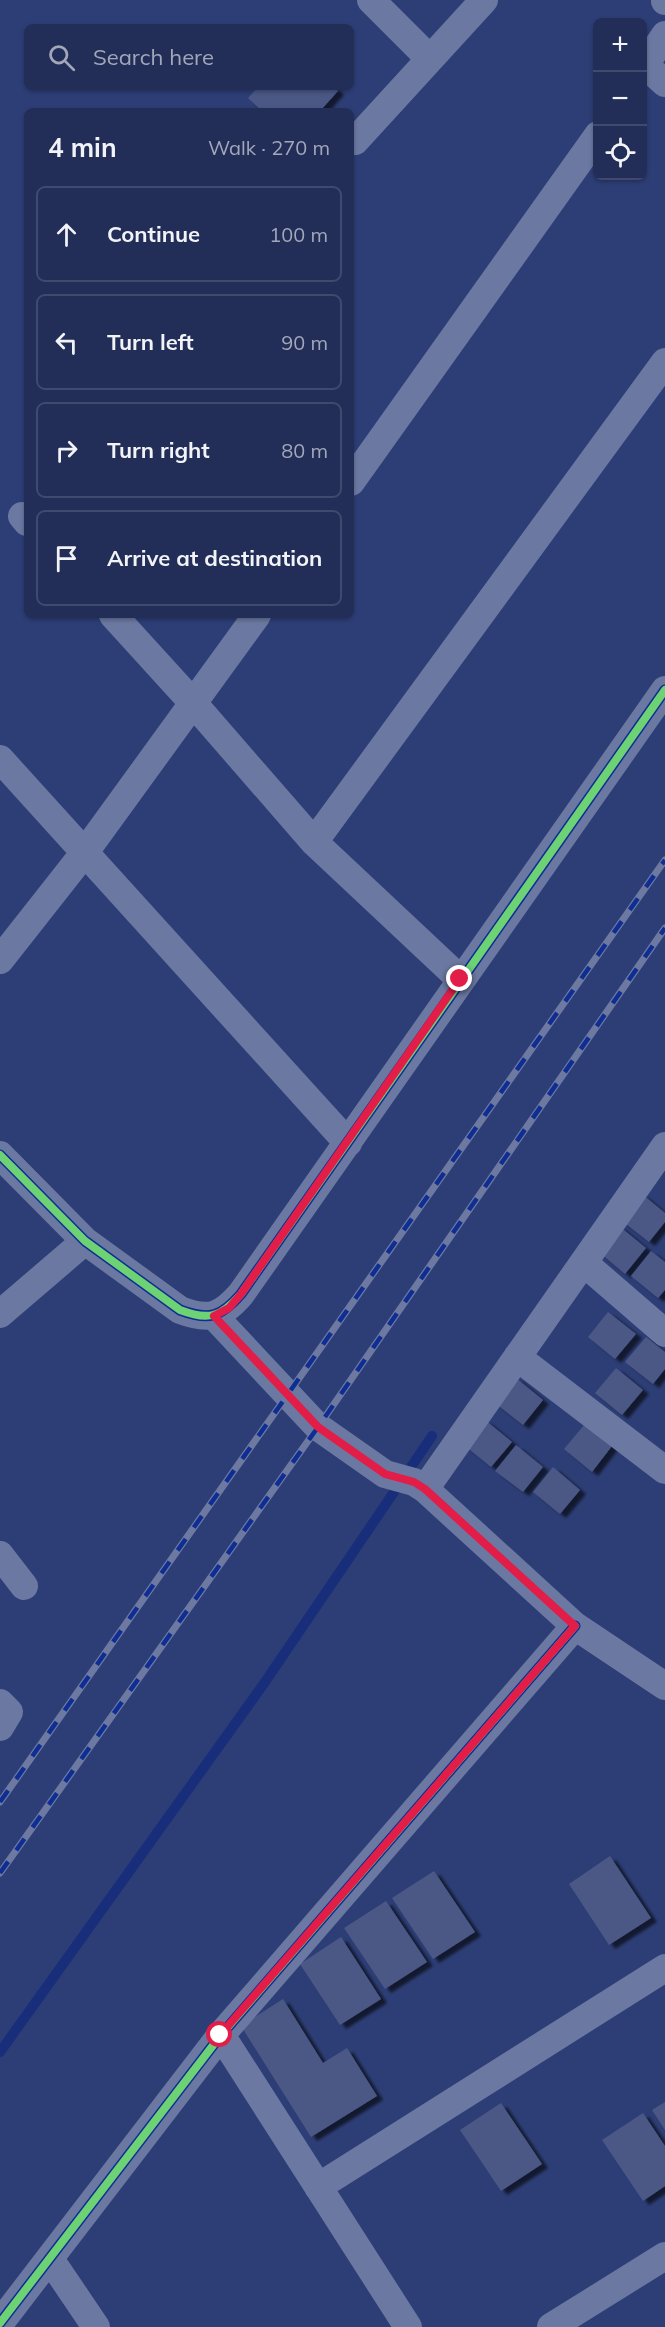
<!DOCTYPE html>
<meta charset="utf-8">
<style>
body{margin:0;font-family:Mulish,sans-serif;background:#2a365e;color:#f1f3f6}
.controls{position:absolute;right:18px;top:18px;display:grid;overflow:hidden;border-radius:9px;box-shadow:0 2px 4px #0004}
.controls button{width:54px;height:54px;display:grid;place-items:center;padding:0;border:0;border-bottom:2px solid #3f4a6e;background:#222e58;color:#f1f3f6;font:30px sans-serif}
.stop{position:absolute;width:18px;height:18px;margin:-14px;border:4px solid #e11d48;border-radius:50%;background:#fff}
.stop.end{background:#e11d48;border-color:#fff;box-shadow:0 2px 6px #0008}
.list{margin:0;padding:0;list-style:none}
h2{display:flex;justify-content:space-between;align-items:center;height:78px;margin:0;padding:0 24px;font-size:26px}
h2 small{font-size:20px;font-weight:400;color:#a2a8ba}
.list li{display:grid;grid-template-columns:39px 1fr auto;gap:18px;align-items:center;box-sizing:border-box;height:96px;margin:0 12px 12px;padding:0 12px;border:2px solid #3f4a6e;border-radius:9px}
.list b{display:block;font-size:22px;white-space:nowrap}
.list em{font-size:20px;font-style:normal;color:#a2a8ba}
.icon{flex:none;width:33px;height:33px;fill:none;stroke:currentColor;stroke-width:2;stroke-linecap:round;stroke-linejoin:round}
.map{position:relative;flex:none;width:665px;height:2327px;overflow:hidden}
.search{position:absolute;background:#222e58;box-shadow:0 2px 4px #0004;left:24px;top:24px;width:330px;height:66px;display:flex;align-items:center;gap:15px;box-sizing:border-box;padding:0 21px;border-radius:9px;color:#a2a8ba;font-size:22px}
.panel{position:absolute;background:#222e58;box-shadow:0 2px 4px #0004;left:24px;top:108px;width:330px;height:510px;border-radius:9px}
.map>svg:first-child{display:block}
.lines{fill:none;stroke-linecap:round;stroke-linejoin:round}
.stream{stroke:#182e7a;stroke-width:10}
.building{fill:#4b5885;filter:url(#shadow)}
.minor{stroke:#6b78a1;stroke-width:28}
.rail-casing{stroke:#6d79a1;stroke-width:7}
.rail{stroke:#0f2e94;stroke-width:4.5;stroke-dasharray:14;stroke-linecap:butt}
.cycleway-casing{stroke:#0f2e94;stroke-width:11}
.cycleway{stroke:#6cd273;stroke-width:8}
.route{stroke:#e11d48;stroke-width:8}
</style>
<div class="map">
<svg width="665" height="2327" viewBox="0 0 665 2327">
<defs>
<filter id="shadow"><feDropShadow dx="6" dy="4" stdDeviation="1.5" flood-color="#0009"/></filter>
</defs>
<rect width="100%" height="100%" fill="#2d3e76"/>
<g class="lines">
<!-- stream -->
<path class="stream" d="M0,2052l265,-370 167,-246"/>
</g>
<!-- building -->
<path class="building" d="M258,87h76l4,4 -18,20h-58l-14,-13z
M642,1194l23,19v9l-16,20 -28,-22z
M619,1226l27,22 -21,26 -27,-23z
M651,1251l14,11v28l-7,8 -27,-22z
M608,1312l28,22 -21,25 -27,-22z
M646,1337l19,15v17l-12,15 -28,-22z
M616,1368l27,22 -21,25 -27,-22z
M516,1378l27,22 -20,25 -28,-22z
M485,1420l27,22 -21,25 -27,-22z
M585,1424l27,22 -20,26 -28,-23z
M516,1445l27,22 -20,25 -28,-21z
M553,1467l27,23 -20,24 -27,-22z
M610,1856l41,62 -42,27 -40,-61z
M434,1871l41,61 -42,27 -41,-61z
M386,1901l41,61 -42,27 -41,-61z
M341,1937l40,62 -41,26 -40,-61z
M283,1999l40,64 24,-15 30,48 -66,41 -70,-111z
M665,2102v28l-13,-20z
M501,2103l41,61 -41,27 -41,-61z
M643,2113l22,33v40l-22,15 -41,-61z"/>
<g class="lines">
<!-- minor -->
<path class="minor" d="M371,0l59,59
M665,0v1
M645,65l20,18
M642,69l23,-34
M355,141l129,-141
M351,482l247,-347
M22,516l5,6
M113,615l81,89 120,138 146,137
M0,759l348,384
M314,842l351,-480
M0,960l85,-108 172,-237
M0,1155l85,86 95,69c29,11 41,7 61,-16 142,-201 282,-403 424,-604
M584,1263l81,70
M0,1314l85,-73
M214,1316l104,111 67,47 29,8 11,7 150,137 90,60
M517,1357l148,113
M425,1489l240,-343
M0,1555l24,31
M0,1703l9,9 -9,15
M221,2035l187,292
M318,2187l347,-219
M50,2259l46,68
M0,2323l221,-288 354,-409
M551,2327l114,-71"/>
<defs>
<path id="rail" d="M0,1802l665,-942
M0,1873l318,-446 347,-499"/>
</defs>
<!-- rail casing -->
<use href="#rail" class="rail-casing"/>
<!-- rail -->
<use href="#rail" class="rail"/>
<defs>
<path id="cycleway" d="M0,1155l85,86 95,69c29,11 41,7 61,-16 142,-201 282,-403 424,-604
M0,2323l221,-288 354,-409"/>
</defs>
<!-- cycleway casing -->
<use href="#cycleway" class="cycleway-casing"/>
<!-- cycleway -->
<use href="#cycleway" class="cycleway"/>
</g>
<g class="lines">
<!-- route -->
<path class="route" d="M220,2035l355,-409 -150,-137 -11,-7 -29,-8 -67,-47 -104,-111 15,-8 12,-14 219,-315"/>
</g>
</svg>
<div class="controls">
<button>+</button>
<button>−</button>
<button><svg class="icon" aria-label="locate" viewBox="0 0 24 24"><circle cx="12" cy="12" r="6"/><path d="M12 2v4M12 18v4M2 12h4M18 12h4"/></svg></button>
</div>
<div class="stop" style="left:220px;top:2035px"></div>
<div class="stop end" style="left:460px;top:979px"></div>
<div class="search"><svg class="icon" aria-label="search" viewBox="0 0 24 24"><circle cx="10" cy="10" r="6"/><path d="M15 15l6 6"/></svg>Search here</div>
<section class="panel">
<h2>4 min<small>Walk · 270 m</small></h2>
<ul class="list">
<li><svg class="icon" aria-label="ahead" viewBox="0 0 24 24"><path d="M12 20V5M6 11l6-6 6 6"/></svg><div><b>Continue</b></div><em>100 m</em></li>
<li><svg class="icon" aria-label="left" viewBox="0 0 24 24"><path d="M17 20v-9H6M10 6l-5 5 5 5"/></svg><div><b>Turn left</b></div><em>90 m</em></li>
<li><svg class="icon" aria-label="right" viewBox="0 0 24 24"><path d="M7 20v-9h11M14 6l5 5-5 5"/></svg><div><b>Turn right</b></div><em>80 m</em></li>
<li><svg class="icon" aria-label="arrive" viewBox="0 0 24 24"><path d="M6 21V4h12l-3 4 3 4H6"/></svg><div><b>Arrive at destination</b></div></li>
</ul>
</section>
</div>
